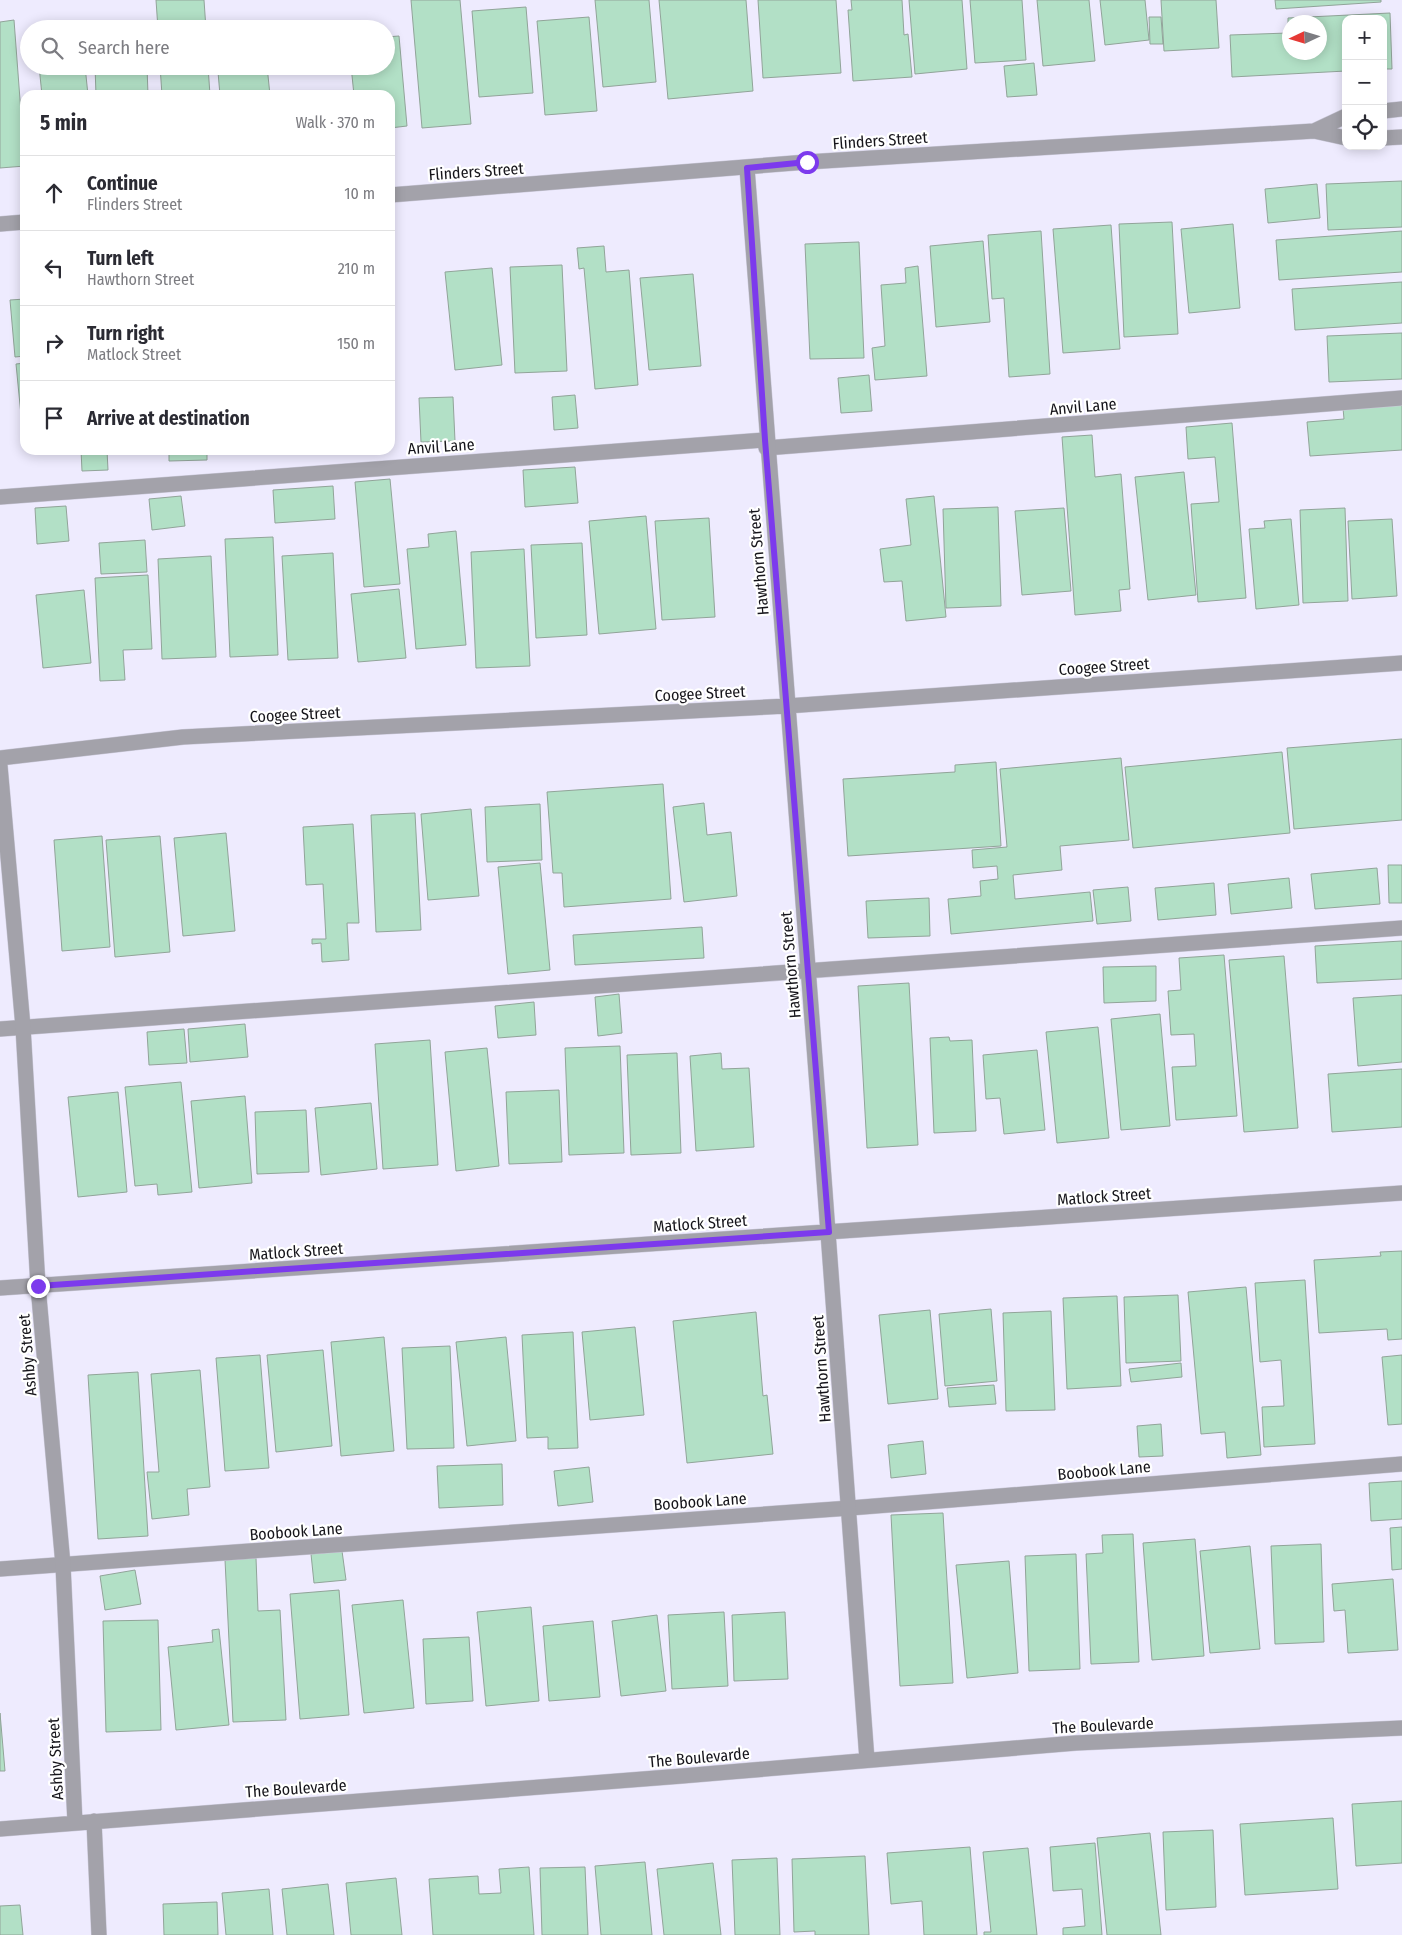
<!DOCTYPE html>
<meta charset="utf-8">
<style>
body{margin:0;font-family:"Fira Sans Condensed",sans-serif;background:#f7f7f7;color:#2b2b33}
.controls{position:absolute;right:15px;top:15px;display:grid;overflow:hidden;border-radius:10px;box-shadow:0 2px 12px #0003}
.controls button{width:45px;height:45px;display:grid;place-items:center;padding:0;border:0;border-bottom:1px solid #e1e1e2;background:#fff;color:#2b2b33;font:25px sans-serif}
.compass{position:absolute;left:1282px;top:15px;width:45px;height:45px;border-radius:50%;background:#fff;box-shadow:0 2px 12px #0003;rotate:266deg}
.stop{position:absolute;width:15px;height:15px;margin:-11px;border:4px solid #7c3aed;border-radius:50%;background:#fff}
.stop.end{background:#7c3aed;border-color:#fff;box-shadow:0 1px 5px #0008}
.list{margin:0;padding:0;list-style:none}
h2{display:flex;justify-content:space-between;align-items:center;height:65px;margin:0;padding:0 20px;font-size:21px}
h2 small{font-size:16px;font-weight:400;color:#7c7c81}
.list li{display:grid;grid-template-columns:32px 1fr auto;gap:15px;align-items:center;box-sizing:border-box;height:75px;padding:0 20px;border-top:1px solid #e1e1e2}
.list b{display:block;font-size:19px;white-space:nowrap}
.list p{margin:0;font-size:16px;white-space:nowrap;color:#7c7c81}
.list em{font-size:16px;font-style:normal;color:#7c7c81}
.icon{flex:none;width:28px;height:28px;fill:none;stroke:currentColor;stroke-width:2;stroke-linecap:round;stroke-linejoin:round}
.map{position:relative;flex:none;width:1402px;height:1935px;overflow:hidden}
.search{position:absolute;background:#fff;box-shadow:0 2px 12px #0003;left:20px;top:20px;width:375px;height:55px;display:flex;align-items:center;gap:12px;box-sizing:border-box;padding:0 18px;border-radius:28px;color:#7c7c81;font-size:19px}
.panel{position:absolute;background:#fff;box-shadow:0 2px 12px #0003;left:20px;top:90px;width:375px;height:365px;border-radius:15px}
.map>svg:first-child{display:block}
.building{fill:#b2e0c6;stroke:#91a499;fill-rule:evenodd}
.lines{fill:none;stroke-linecap:round;stroke-linejoin:round}
.service-casing{stroke:#cbc9da;stroke-width:16}
.minor-casing{stroke:#cbc9da;stroke-width:16}
.tertiary-casing{stroke:#cbc9da;stroke-width:16}
.service{stroke:#a3a2aa;stroke-width:15}
.minor{stroke:#a3a2aa;stroke-width:15}
.tertiary{stroke:#a3a2aa;stroke-width:15}
.route{stroke:#7c3aed;stroke-width:6}
.labels{text-anchor:middle;stroke-width:4.5;stroke-linejoin:round;paint-order:stroke}
.street-label{font-size:16px;fill:#15141a;stroke:#fff}
</style>
<div class="map">
<svg width="1402" height="1935" viewBox="0 0 1402 1935">
<rect width="100%" height="100%" fill="#eeebfe"/>
<!-- building -->
<path class="building" d="M156,0h48l2,29h-48z
M411,0h49l11,124 -49,4z
M595,0h54l7,82 -53,5z
M659,0h87l7,91 -85,8z
M758,0h78l5,73 -78,5z
M851,0h51l2,35 4,-1 4,43 -59,4 -5,-71h4z
M909,0h53l5,69 -52,5z
M970,0h52l4,60 -51,3z
M1037,0h52l6,61 -52,5z
M1100,0h45l4,40 -44,5z
M1161,0h55l3,48 -55,3z
M1275,0h106v2l-105,7z
M526,7l7,86 -54,4 -7,-86z
M1390,13l2,56h-9v-50h-37v52l-114,6 -2,-42 58,-2v-15zM1290,22h30v30h-30z
M589,17l8,94 -52,4 -8,-94z
M1149,17h12l2,27h-13z
M14,20l11,146 -25,2v-146z
M399,36l8,90 -17,2v-33h-36l-3,-29h35v-29z
M1034,63l3,32 -30,2 -3,-31z
M39,66h46l3,29h-46z
M95,66h52l1,29h-52z
M160,66h48l2,29h-48z
M249,66h18l3,29h-50l-2,-23 31,-3z
M1402,181v46l-74,3 -2,-46z
M1317,184l3,34 -52,5 -3,-34z
M1172,222l6,112 -54,3 -5,-113z
M1233,224l7,84 -51,5 -8,-84z
M1111,225l9,124 -57,4 -10,-124z
M1041,231l9,143 -41,3 -5,-79 -12,1 -4,-64z
M1402,231v41l-123,8 -3,-40z
M983,241l7,81 -54,5 -6,-81z
M859,242l5,116 -54,1 -5,-115z
M604,246l2,26 23,-2 9,115 -43,4 -11,-121 -5,1 -2,-21z
M562,265l5,106 -52,2 -5,-106z
M918,266l9,110 -52,4 -3,-32 13,-2 -4,-61 25,-2 -1,-15z
M492,268l10,97 -47,5 -10,-98z
M693,274l8,92 -52,4 -9,-92z
M1402,282v41l-107,7 -3,-41z
M25,299v57l-10,1 -5,-57z
M1402,333v46l-73,3 -2,-46z
M25,363v51l-4,1 -5,-51z
M869,375l3,36 -31,2 -3,-35z
M575,395l3,33 -24,2 -2,-33z
M453,397l2,44 -34,1 -2,-44z
M1402,404v46l-92,6 -3,-34 37,-3 -1,-11z
M1232,423l14,175 -48,4 -7,-98 28,-2 -4,-45 -27,2 -2,-32z
M1092,435l3,42 26,-3 9,115 -11,1 2,21 -46,4 -13,-178z
M81,450h26l1,20 -26,1z
M169,450h38v10l-38,1z
M575,467l3,36 -53,4 -2,-37z
M1184,472l12,123 -48,5 -13,-123z
M390,479l10,105 -36,3 -9,-105z
M333,486l2,33 -60,4 -2,-33z
M181,496l4,30 -33,4 -3,-31z
M934,496l12,121 -40,4 -4,-40 -18,1 -4,-33 31,-4 -5,-46z
M66,506l3,35 -32,3 -2,-36z
M998,507l3,99 -55,2 -3,-99z
M1064,508l7,83 -49,4 -7,-84z
M1345,508l3,93 -45,2 -3,-93z
M646,516l10,113 -57,5 -10,-113z
M709,518l6,99 -53,3 -7,-99z
M1291,519l8,86 -43,4 -7,-80 16,-1 -1,-7z
M1392,519l5,77 -45,3 -4,-78z
M456,531l10,114 -50,4 -9,-100 22,-2 -1,-13z
M273,537l5,118 -48,2 -5,-118z
M145,540l2,32 -46,2 -2,-31z
M582,543l5,92 -51,3 -5,-93z
M524,549l6,117 -54,2 -5,-116z
M333,553l5,105 -50,2 -6,-104z
M211,556l5,101 -54,2 -4,-100z
M148,575l4,74 -29,1 2,30 -25,1 -5,-103z
M399,589l7,69 -48,4 -7,-68z
M84,590l7,73 -48,5 -7,-73z
M1402,739v81l-108,9 -7,-81z
M1282,752l8,81 -157,15 -8,-81z
M1121,758l8,82 -69,6 2,24 -49,5 2,24 75,-7 3,29 -142,13 -3,-35 33,-3 -1,-15 18,-2 -1,-13 -24,2 -1,-18 35,-3 -7,-78z
M996,762l5,84 -153,10 -5,-77 112,-7v-7z
M663,784l8,115 -107,8 -2,-34h-9l-6,-81z
M704,803l3,32 24,-3 6,64 -53,6 -11,-95z
M540,804l2,56 -55,2 -2,-55z
M471,809l8,87 -51,4 -7,-86z
M415,813l6,117 -45,2 -5,-117z
M353,824l6,99h-12l2,37 -27,2 -1,-19 -9,1v-5h14l-3,-55 -17,1 -3,-58z
M226,833l9,98 -52,5 -9,-98z
M102,836l8,111 -48,4 -8,-111z
M160,836l10,116 -55,5 -9,-117z
M540,863l10,107 -42,4 -10,-107z
M1388,865h14v38h-13z
M1377,868l3,36 -65,5 -4,-35z
M1289,878l3,30 -61,6 -3,-30z
M1214,883l2,32 -58,5 -3,-32z
M1128,887l3,34 -34,3 -4,-34z
M929,898l1,38 -62,2 -2,-37z
M702,927l2,31 -129,7 -2,-30z
M1402,941v38l-85,4 -2,-37z
M1224,955l13,161 -61,4 -4,-53 24,-1 -2,-32 -23,1 -3,-44 13,-1 -2,-32z
M1284,956l14,172 -54,4 -15,-172z
M1156,966v35l-52,2 -1,-36z
M909,983l9,162 -51,3 -9,-162z
M619,994l3,39 -24,3 -3,-39z
M1402,995v67l-44,4 -5,-68z
M534,1002l2,33 -38,3 -3,-32z
M1160,1014l10,112 -49,4 -10,-111z
M245,1024l3,33 -58,5 -2,-33z
M1098,1027l11,111 -52,5 -11,-111z
M184,1029l3,34 -38,2 -2,-33z
M949,1037l1,4 22,-1 4,91 -42,2 -4,-95z
M430,1040l8,125 -55,4 -8,-125z
M620,1046l4,107 -55,2 -4,-107z
M487,1048l12,118 -43,5 -11,-119z
M1037,1050l8,80 -41,4 -4,-36 -14,1 -3,-44z
M677,1053l4,100 -50,2 -4,-100z
M721,1053l1,16 27,-1 5,79 -58,4 -6,-95z
M1402,1069v58l-70,5 -4,-58z
M181,1082l11,110 -34,3 -1,-11 -22,2 -10,-99z
M559,1090l3,72 -53,2 -3,-72z
M118,1092l9,100 -49,5 -10,-100z
M245,1096l7,87 -53,5 -8,-87z
M371,1103l6,66 -56,6 -6,-67z
M306,1110l3,62 -52,2 -2,-62z
M1402,1251v88l-14,1 -1,-11 -68,4 -5,-73 67,-4 -1,-4z
M1305,1280l10,164 -51,3 -2,-40 22,-1 -3,-46 -21,2 -5,-79z
M1246,1287l15,168 -34,3 -2,-26 -24,2 -13,-142z
M1178,1295l3,66 -55,2 -2,-66z
M1117,1296l4,90 -54,3 -4,-91z
M991,1309l6,72 -52,5 -6,-72z
M930,1310l8,89 -50,5 -9,-89z
M1051,1311l4,99 -49,1 -3,-98z
M756,1312l7,84 4,-1 6,59 -86,9 -14,-142z
M635,1327l9,88 -54,5 -8,-88z
M573,1332l5,116 -30,1v-12l-21,1 -5,-103z
M384,1337l10,114 -53,5 -10,-114z
M506,1337l10,104 -49,5 -11,-104z
M450,1346l4,102 -47,1 -5,-101z
M323,1350l9,96 -56,6 -9,-97z
M260,1355l9,113 -44,3 -9,-113z
M1402,1355v69l-14,1 -6,-68z
M1181,1363l1,14 -51,5 -2,-13z
M200,1370l10,117 -23,2 2,26 -37,4 -5,-47h12l-8,-98z
M138,1372l10,164 -50,3 -10,-164z
M994,1385l2,19 -47,3 -2,-19z
M1161,1424l2,32 -24,1 -2,-31z
M923,1441l3,33 -35,4 -3,-33z
M502,1464l1,41 -64,3 -2,-42z
M589,1467l4,35 -35,4 -4,-35z
M1402,1481v38l-31,2 -2,-38z
M943,1513l10,170 -53,3 -9,-171z
M1402,1527v42l-10,1 -2,-42z
M1133,1534l6,128 -48,2 -5,-110 17,-1 -1,-18z
M1195,1539l9,117 -52,4 -9,-117z
M1321,1544l3,98 -49,2 -4,-98z
M1250,1546l10,103 -50,4 -10,-102z
M342,1551l4,29 -32,3 -3,-29z
M1076,1554l4,115 -51,2 -4,-115z
M256,1558l2,53 22,-1 6,110 -53,2 -8,-162z
M1009,1561l9,112 -51,5 -11,-113z
M135,1570l6,34 -36,6 -5,-34z
M1393,1579l5,71 -50,3 -3,-43 -11,1 -2,-27z
M339,1590l10,125 -49,4 -10,-125z
M403,1600l11,108 -50,5 -12,-108z
M531,1607l8,94 -53,5 -9,-94z
M724,1612l4,74 -56,3 -4,-74z
M785,1612l3,67 -54,2 -2,-66z
M657,1615l9,76 -45,5 -9,-75z
M158,1620l3,110 -55,2 -3,-111z
M593,1621l7,76 -51,4 -6,-75z
M219,1629l10,96 -53,5 -8,-83 45,-5 -1,-12z
M469,1637l4,64 -47,3 -3,-65z
M0,1713l5,58h-5z
M1402,1801v62l-46,3 -4,-62z
M1333,1818l5,71 -93,6 -5,-71z
M1213,1830l3,77 -50,3 -3,-78z
M1150,1833l11,102h-54l-10,-97z
M1095,1843l7,92h-39v-7l22,-2 -3,-37 -29,2 -3,-44z
M970,1847l7,88h-53l-2,-34 -31,3 -4,-51z
M1028,1848l9,87h-53v-3h7l-8,-80z
M865,1856l4,79h-54v-4l-21,1 -2,-73z
M777,1858l3,77h-45l-3,-75z
M645,1862l7,73h-51l-6,-69z
M713,1863l8,72h-57l-7,-66z
M529,1867l5,68h-101l-4,-56 49,-3 1,18 22,-1 -2,-24z
M585,1867l3,68h-46l-2,-67z
M396,1878l6,57h-51l-5,-52z
M328,1884l6,51h-47l-5,-46z
M269,1889l4,46h-47l-4,-42z
M217,1902l1,33h-54l-1,-31z
M20,1905l3,30h-23v-29z"/>
<g class="lines">
<defs>
<path id="service" d="M766,448l636,-50
M0,497l765,-57
M0,1029l1402,-101
M0,1569l850,-61 552,-44"/>
<path id="minor" d="M747,168c37,531 84,1061 120,1592
M0,758l183,-21 604,-31 615,-43
M0,766l23,261 15,259 25,279 12,258
M0,1288l1402,-95
M94,1821l5,114
M0,1829l682,-53 394,-33 326,-15"/>
<path id="tertiary" d="M1383,111l19,-2
M1314,131l32,-15
M1383,138l19,-1
M390,195l417,-33 507,-31 32,7
M0,224l25,-2"/>
</defs>
<!-- service casing -->
<use href="#service" class="service-casing"/>
<!-- minor casing -->
<use href="#minor" class="minor-casing"/>
<!-- tertiary casing -->
<use href="#tertiary" class="tertiary-casing"/>
<!-- service -->
<use href="#service" class="service"/>
<!-- minor -->
<use href="#minor" class="minor"/>
<!-- tertiary -->
<use href="#tertiary" class="tertiary"/>
</g>
<g class="lines">
<!-- route -->
<path class="route" d="M38,1286l791,-54 -64,-792 -18,-272 60,-6"/>
</g>
<g class="labels">
<!-- street labels -->
<g class="street-label">
<text transform="translate(880 140) rotate(-4)" y="6">Flinders Street</text>
<text transform="translate(476 171) rotate(-4)" y="6">Flinders Street</text>
<text transform="translate(1083 406) rotate(-5)" y="6">Anvil Lane</text>
<text transform="translate(441 446) rotate(-4)" y="6">Anvil Lane</text>
<text transform="translate(758 562) rotate(-95)" y="6">Hawthorn Street</text>
<text transform="translate(1104 666) rotate(-4)" y="6">Coogee Street</text>
<text transform="translate(700 693) rotate(-3)" y="6">Coogee Street</text>
<text transform="translate(295 714) rotate(-3)" y="6">Coogee Street</text>
<text transform="translate(790 965) rotate(-95)" y="6">Hawthorn Street</text>
<text transform="translate(1104 1196) rotate(-4)" y="6">Matlock Street</text>
<text transform="translate(700 1223) rotate(-4)" y="6">Matlock Street</text>
<text transform="translate(296 1251) rotate(-4)" y="6">Matlock Street</text>
<text transform="translate(27 1355) rotate(-95)" y="6">Ashby Street</text>
<text transform="translate(821 1369) rotate(-94)" y="6">Hawthorn Street</text>
<text transform="translate(1104 1470) rotate(-5)" y="6">Boobook Lane</text>
<text transform="translate(700 1501) rotate(-4)" y="6">Boobook Lane</text>
<text transform="translate(296 1531) rotate(-4)" y="6">Boobook Lane</text>
<text transform="translate(1103 1725) rotate(-3)" y="6">The Boulevarde</text>
<text transform="translate(699 1757) rotate(-5)" y="6">The Boulevarde</text>
<text transform="translate(55 1759) rotate(-93)" y="6">Ashby Street</text>
<text transform="translate(296 1788) rotate(-4)" y="6">The Boulevarde</text>
</g>
</g>
</svg>
<div class="controls">
<button>+</button>
<button>−</button>
<button><svg class="icon" aria-label="locate" viewBox="0 0 24 24"><circle cx="12" cy="12" r="6"/><path d="M12 2v4M12 18v4M2 12h4M18 12h4"/></svg></button>
</div>
<svg class="compass" viewBox="-18 -18 36 36"><path d="M0-13l5 13h-10z" fill="#e53935"/><path d="M0 13l5-13h-10z" fill="#7c7c81"/></svg>
<div class="stop" style="left:807px;top:162px"></div>
<div class="stop end" style="left:38px;top:1286px"></div>
<div class="search"><svg class="icon" aria-label="search" viewBox="0 0 24 24"><circle cx="10" cy="10" r="6"/><path d="M15 15l6 6"/></svg>Search here</div>
<section class="panel">
<h2>5 min<small>Walk · 370 m</small></h2>
<ul class="list">
<li><svg class="icon" aria-label="ahead" viewBox="0 0 24 24"><path d="M12 20V5M6 11l6-6 6 6"/></svg><div><b>Continue</b><p>Flinders Street</p></div><em>10 m</em></li>
<li><svg class="icon" aria-label="left" viewBox="0 0 24 24"><path d="M17 20v-9H6M10 6l-5 5 5 5"/></svg><div><b>Turn left</b><p>Hawthorn Street</p></div><em>210 m</em></li>
<li><svg class="icon" aria-label="right" viewBox="0 0 24 24"><path d="M7 20v-9h11M14 6l5 5-5 5"/></svg><div><b>Turn right</b><p>Matlock Street</p></div><em>150 m</em></li>
<li><svg class="icon" aria-label="arrive" viewBox="0 0 24 24"><path d="M6 21V4h12l-3 4 3 4H6"/></svg><div><b>Arrive at destination</b></div></li>
</ul>
</section>
</div>
